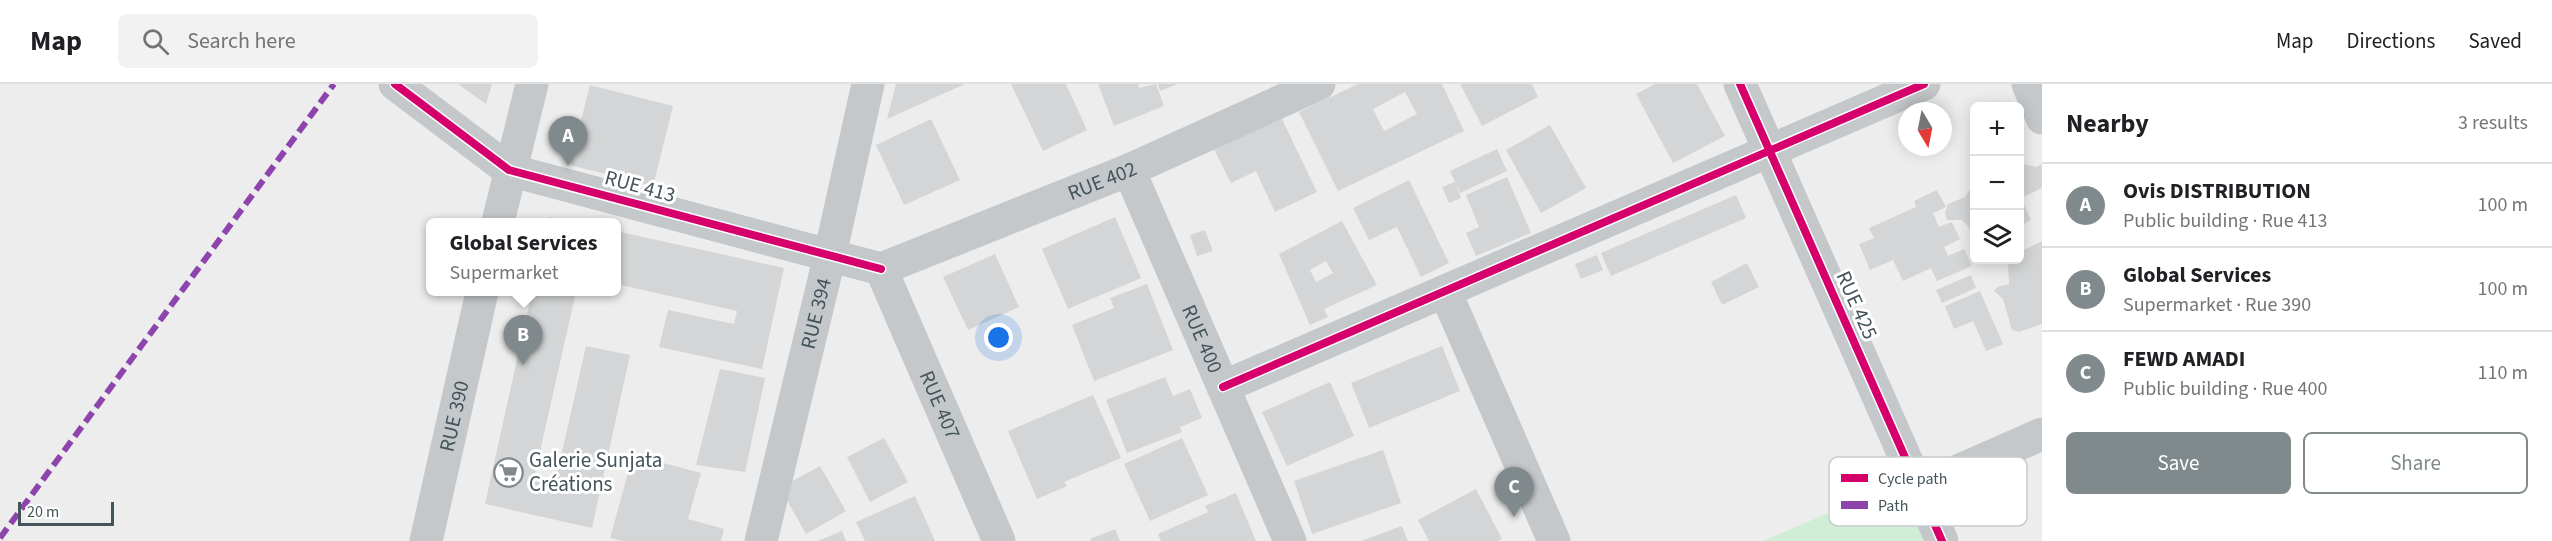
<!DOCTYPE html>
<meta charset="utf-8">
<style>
body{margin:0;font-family:"Source Sans 3",sans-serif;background:#f2f2f2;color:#202124}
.controls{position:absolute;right:18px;top:18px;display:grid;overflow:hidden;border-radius:9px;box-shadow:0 3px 15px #0003}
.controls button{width:54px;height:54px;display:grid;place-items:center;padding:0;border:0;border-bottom:2px solid #e0e0e0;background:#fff;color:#202124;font:30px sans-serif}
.compass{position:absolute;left:1898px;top:18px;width:54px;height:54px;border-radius:50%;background:#fff;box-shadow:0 3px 15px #0003;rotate:170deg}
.scale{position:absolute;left:18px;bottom:15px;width:96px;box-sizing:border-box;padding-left:6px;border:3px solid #44545a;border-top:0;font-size:16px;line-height:21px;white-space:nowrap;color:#44545a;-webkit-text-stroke:4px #fff;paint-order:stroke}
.you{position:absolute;left:999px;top:254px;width:21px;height:21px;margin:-15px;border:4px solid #fff;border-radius:50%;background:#1a73e8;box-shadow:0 0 0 9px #1a73e833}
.badge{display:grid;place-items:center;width:39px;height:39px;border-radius:50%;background:#808a8d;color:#fff;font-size:20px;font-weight:700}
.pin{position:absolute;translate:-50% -50px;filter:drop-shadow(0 2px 3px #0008)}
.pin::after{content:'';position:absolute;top:32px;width:21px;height:18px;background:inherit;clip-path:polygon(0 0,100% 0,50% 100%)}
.popup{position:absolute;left:426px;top:134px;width:195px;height:78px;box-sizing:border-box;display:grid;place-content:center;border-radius:9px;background:#fff;filter:drop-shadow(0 2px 4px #0005);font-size:20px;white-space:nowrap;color:#757577}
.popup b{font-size:22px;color:#202124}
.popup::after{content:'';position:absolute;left:50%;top:100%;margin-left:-12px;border:12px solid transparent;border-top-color:#fff}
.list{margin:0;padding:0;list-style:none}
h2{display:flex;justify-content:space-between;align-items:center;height:78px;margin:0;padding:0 24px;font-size:26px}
h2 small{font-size:20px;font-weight:400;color:#757577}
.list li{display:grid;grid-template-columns:39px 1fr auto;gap:18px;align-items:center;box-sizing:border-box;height:84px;padding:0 24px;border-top:2px solid #e0e0e0}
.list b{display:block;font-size:22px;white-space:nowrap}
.list p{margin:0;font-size:20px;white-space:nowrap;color:#757577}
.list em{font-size:20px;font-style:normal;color:#757577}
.actions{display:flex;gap:12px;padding:18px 24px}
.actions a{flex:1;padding:14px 0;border:2px solid #808a8d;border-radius:9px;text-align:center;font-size:21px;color:#808a8d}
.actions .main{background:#808a8d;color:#fff}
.icon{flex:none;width:33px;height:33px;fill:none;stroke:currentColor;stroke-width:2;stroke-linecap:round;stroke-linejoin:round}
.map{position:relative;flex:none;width:2042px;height:457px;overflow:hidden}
header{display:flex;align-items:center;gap:36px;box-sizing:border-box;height:84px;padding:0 30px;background:#fff;border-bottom:2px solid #e0e0e0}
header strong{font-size:28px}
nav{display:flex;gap:33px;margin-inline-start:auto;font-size:21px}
.search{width:420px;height:54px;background:#f2f2f2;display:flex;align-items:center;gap:15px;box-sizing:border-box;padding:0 21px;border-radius:9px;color:#757577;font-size:22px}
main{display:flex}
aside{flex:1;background:#fff}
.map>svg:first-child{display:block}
.green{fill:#d0eed6}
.building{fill:#d4d5d6;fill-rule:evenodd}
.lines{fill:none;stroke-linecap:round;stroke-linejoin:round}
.minor{stroke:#c4c8ca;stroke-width:33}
.quiet{stroke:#8e44ad;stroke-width:6;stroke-dasharray:12 6;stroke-linecap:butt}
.cycleway-casing{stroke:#fff;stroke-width:11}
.cycleway{stroke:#d6006c;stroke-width:8}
.labels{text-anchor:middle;stroke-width:6;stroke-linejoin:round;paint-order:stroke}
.street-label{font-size:21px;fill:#44545a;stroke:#fff}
.poi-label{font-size:21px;fill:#44545a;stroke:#fff;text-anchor:start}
.key{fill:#fff;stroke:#c7ccce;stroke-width:1.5}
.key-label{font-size:16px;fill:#44545a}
</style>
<header>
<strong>Map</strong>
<div class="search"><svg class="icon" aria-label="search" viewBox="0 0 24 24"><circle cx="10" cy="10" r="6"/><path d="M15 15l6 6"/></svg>Search here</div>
<nav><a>Map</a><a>Directions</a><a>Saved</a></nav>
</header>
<main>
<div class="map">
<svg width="2042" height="457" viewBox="0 0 2042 457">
<rect width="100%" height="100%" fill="#eeeded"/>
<!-- green -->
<path class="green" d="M1905,396l27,61h-169z"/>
<!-- building -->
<path class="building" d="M458,0h34l-6,20z
M896,0h69l-78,35z
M1011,0h55l21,46 -44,21z
M1098,0h40l1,4 17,-4 8,22 -50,20z
M1158,0h20l-18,7z
M1358,0h84l22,47 -126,60 -39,-79zM1405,8l12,22 -33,17 -11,-22z
M1460,0h72l6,13 -56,29z
M1655,0h42l28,52 -52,27 -37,-69z
M590,1l83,21 -20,80 -83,-21z
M1281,33l36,75 -42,20 -19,-41 -25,12 -17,-34z
M931,35l29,61 -56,25 -28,-60z
M1550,41l36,63 -45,25 -35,-63z
M1497,65l10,22 -47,22 -10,-22z
M2023,80l13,3 6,-3v24l-21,10 10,22 -11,6v-61z
M1507,93l24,56 -55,23 -10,-23 13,-6 -13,-32z
M1409,96l40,83 -28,14 -24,-50 -28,13 -16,-32z
M1455,98l6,16 -12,5 -7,-16z
M1974,99v61l-5,-17 -7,-7h-15l-2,-7 3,-9 17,-7z
M1937,106l9,17 -13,6 6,14 13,-5 8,17 -16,8 4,9 16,-7 8,17 -35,15 -6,-13 -28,13 -10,-21 -23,10 -11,-26 15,-6 -5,-10 47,-21 -2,-6z
M1736,111l10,23 -135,58 -10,-23z
M549,133l23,5h-24z
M1115,133l26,61 -73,31 -26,-60z
M1342,137l35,64 -53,24 4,8 -18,8 -31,-71zM1326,177l7,12 -17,9 -6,-12z
M1205,146l8,21 -16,5 -7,-21z
M616,147l168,37 -22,101 -103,-22 9,-37 66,14 3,-13 -121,-27z
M2042,157v83l-23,8 -7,-2 -9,-31 -9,-8 3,-4 12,-3 -1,-19 6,-5h6v-8z
M995,170l24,53 -51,23 -25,-53z
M1597,171l6,15 -22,9 -6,-15z
M1747,179l12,24 -37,18 -11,-23z
M1971,191l5,13 -34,15 -6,-13z
M1147,200l26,66 -79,31 -22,-56 42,-17 -4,-10z
M1980,207l23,53 -17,7 -13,-30 -19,8 -9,-23z
M532,208h44l-42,186 21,5 31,-137 44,9 -38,173 -107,-24z
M1442,262l18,45 -91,37 -18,-45z
M720,285l45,9 -20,94 -49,-7z
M1165,293l8,19 17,-7 12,29 -22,9 2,5 -55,21 -21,-53z
M1330,298l24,54 -67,30 -25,-54z
M1093,311l28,63 -57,24 3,4 -30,13 -29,-68z
M884,354l24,44 -38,20 -23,-45z
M1182,354l26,57 -58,26 -26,-57z
M1383,366l18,53 -89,31 -18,-53z
M633,371l68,18 -13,46 36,10 -3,12h-99l-12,-3z
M820,382l26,45 -40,23 -26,-46z
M1476,405l26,50 -5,2h-68l-11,-21z
M1236,409l20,48h-95l-3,-7 50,-22 -3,-6z
M915,412l20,45h-70l-9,-19z
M1402,442l6,15h-47z
M1115,445l5,12h-29l-1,-2z
M842,447l4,10h-29z"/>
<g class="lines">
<!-- minor -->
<g class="minor">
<path d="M395,0l114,86 372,99"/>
<path d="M1740,0l202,457"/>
<path d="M2028,0l14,34"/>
<path id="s1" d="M1129,86l161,371"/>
<path d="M498,138l34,-138"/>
<path id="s2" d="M881,185l248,-99 190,-86"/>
<path id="s3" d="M881,185l118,272"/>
<path d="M1445,207l109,250"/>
<path d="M1223,303l701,-303"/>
<path d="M1919,404l123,-54"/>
<path id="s4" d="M426,457l56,-249"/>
<path id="s5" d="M761,457l69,-286 38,-171"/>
</g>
<!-- quiet -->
<path class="quiet" d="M0,454l334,-454"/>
<defs>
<path id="cycleway" d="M395,0l114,86 372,99
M1740,0l202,457
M1223,303l701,-303"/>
</defs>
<!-- cycleway casing -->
<use href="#cycleway" class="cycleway-casing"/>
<!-- cycleway -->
<use href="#cycleway" class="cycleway"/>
</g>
<!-- icons -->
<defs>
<symbol id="supermarket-ring" viewBox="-11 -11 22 22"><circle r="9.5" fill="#fff" stroke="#808a8d" stroke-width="1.5"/><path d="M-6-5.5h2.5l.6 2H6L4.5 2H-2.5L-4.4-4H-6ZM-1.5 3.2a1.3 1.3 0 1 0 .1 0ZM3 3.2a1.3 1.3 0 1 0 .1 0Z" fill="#808a8d"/></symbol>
</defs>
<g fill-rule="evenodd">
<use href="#supermarket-ring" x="492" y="372" width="33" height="33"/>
</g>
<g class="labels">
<!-- street labels -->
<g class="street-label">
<text dy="7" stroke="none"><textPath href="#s2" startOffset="238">RUE 402</textPath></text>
<text transform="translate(640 102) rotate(15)" y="7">RUE 413</text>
<text transform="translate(1857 221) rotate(66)" y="7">RUE 425</text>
<text dy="7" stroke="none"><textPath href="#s5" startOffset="234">RUE 394</textPath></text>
<text dy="7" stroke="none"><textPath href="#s1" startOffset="184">RUE 400</textPath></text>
<text dy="7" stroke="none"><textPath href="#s3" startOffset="148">RUE 407</textPath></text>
<text dy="7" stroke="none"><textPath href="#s4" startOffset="128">RUE 390</textPath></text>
</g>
<!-- poi labels -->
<g class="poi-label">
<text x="529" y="383">Galerie Sunjata<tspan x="529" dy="24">Créations</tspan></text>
</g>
</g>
<!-- legend -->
<rect x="1829" y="373" width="198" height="69" rx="9" class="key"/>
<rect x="1841" y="390" width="27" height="8" fill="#d6006c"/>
<rect x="1841" y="417" width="27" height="8" fill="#8e44ad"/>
<g class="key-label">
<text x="1878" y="400">Cycle path</text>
<text x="1878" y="427">Path</text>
</g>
</svg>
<div class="controls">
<button>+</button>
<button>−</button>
<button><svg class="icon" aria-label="layers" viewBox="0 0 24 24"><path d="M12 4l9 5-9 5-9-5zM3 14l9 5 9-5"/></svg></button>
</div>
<svg class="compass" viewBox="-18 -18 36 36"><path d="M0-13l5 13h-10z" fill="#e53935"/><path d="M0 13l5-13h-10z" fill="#757577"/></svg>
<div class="scale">20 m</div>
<div class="you"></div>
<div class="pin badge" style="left:568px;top:82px">A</div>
<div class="pin badge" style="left:523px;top:281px">B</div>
<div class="popup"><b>Global Services</b>Supermarket</div>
<div class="pin badge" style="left:1514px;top:433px">C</div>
</div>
<aside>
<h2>Nearby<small>3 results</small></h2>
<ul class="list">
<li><span class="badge">A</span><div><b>Ovis DISTRIBUTION</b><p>Public building · Rue 413</p></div><em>100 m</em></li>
<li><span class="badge">B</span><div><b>Global Services</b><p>Supermarket · Rue 390</p></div><em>100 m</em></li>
<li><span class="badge">C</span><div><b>FEWD AMADI</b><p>Public building · Rue 400</p></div><em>110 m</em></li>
</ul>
<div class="actions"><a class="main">Save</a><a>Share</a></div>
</aside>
</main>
